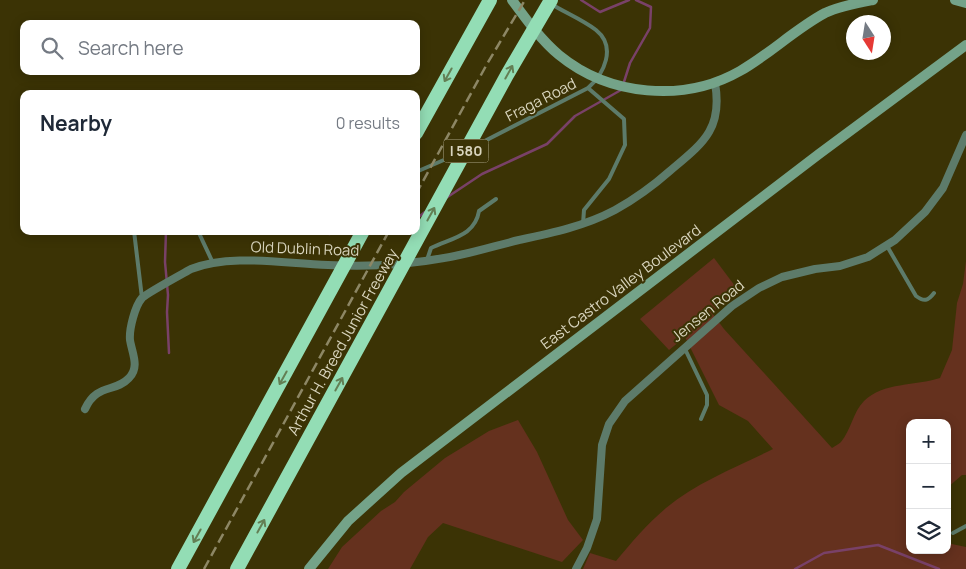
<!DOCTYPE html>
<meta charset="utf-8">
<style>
body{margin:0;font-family:Manrope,sans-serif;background:#f6f6f7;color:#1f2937}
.controls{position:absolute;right:15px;bottom:15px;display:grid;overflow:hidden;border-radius:10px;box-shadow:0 2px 12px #0003}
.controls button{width:45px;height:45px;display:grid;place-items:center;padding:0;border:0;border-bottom:1px solid #e0e1e3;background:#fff;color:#1f2937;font:25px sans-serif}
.compass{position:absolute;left:846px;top:15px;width:45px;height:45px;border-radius:50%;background:#fff;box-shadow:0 2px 12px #0003;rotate:168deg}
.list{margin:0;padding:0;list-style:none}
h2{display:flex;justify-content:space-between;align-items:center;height:65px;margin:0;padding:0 20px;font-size:21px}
h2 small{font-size:16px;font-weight:400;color:#747a83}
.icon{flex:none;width:28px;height:28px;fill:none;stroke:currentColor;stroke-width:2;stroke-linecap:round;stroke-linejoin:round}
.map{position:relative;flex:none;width:966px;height:569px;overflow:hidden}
.search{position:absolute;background:#fff;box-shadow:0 2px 12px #0003;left:20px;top:20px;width:400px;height:55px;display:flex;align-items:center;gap:12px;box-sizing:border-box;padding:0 18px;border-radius:10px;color:#747a83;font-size:19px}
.panel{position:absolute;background:#fff;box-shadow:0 2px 12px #0003;left:20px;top:90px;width:400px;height:145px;border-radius:10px}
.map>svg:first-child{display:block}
.green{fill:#65311e}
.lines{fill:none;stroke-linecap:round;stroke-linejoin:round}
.stream{stroke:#794168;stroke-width:2.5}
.lane{stroke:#5d7b6a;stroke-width:4}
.street{stroke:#5d7b6a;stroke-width:8}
.secondary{stroke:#74a389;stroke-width:10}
.highway{stroke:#93ddb5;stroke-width:14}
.rail{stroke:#8d8765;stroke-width:2.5;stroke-dasharray:10 5;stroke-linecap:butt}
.oneway{stroke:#637f54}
.labels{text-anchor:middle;stroke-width:4;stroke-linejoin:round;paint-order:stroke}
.shield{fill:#3b3305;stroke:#aaa486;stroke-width:1}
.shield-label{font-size:14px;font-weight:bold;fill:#d9d5be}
.street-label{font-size:15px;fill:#d9d5be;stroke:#3b3305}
</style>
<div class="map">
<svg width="966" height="569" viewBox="0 0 966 569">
<rect width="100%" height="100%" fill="#3b3305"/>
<!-- green -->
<path class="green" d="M714,258l24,32 -26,23 12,16 108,119c3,-2 7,-4 9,-6 10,-12 12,-30 23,-41 19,-19 52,-15 76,-23l12,-28 5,-47 6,-19 3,-23v214h-4l-15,13v-65h-37v127h37v-7l19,4v22h-383l7,-16 26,8c15,-18 31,-37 50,-53 31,-26 71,-41 107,-59l-25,-28 -29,-16 -34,-68 -16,13 -29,-31z
M518,420l19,32 31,68 15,20 -21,22 -119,-39 -15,14 -18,32h-82l14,-22 39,-36 14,-9 9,-10 41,-34 44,-27z"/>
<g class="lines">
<!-- stream -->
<path class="stream" d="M581,0l19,12 29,-12
M623,85l7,-22 20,-35 1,-21 -15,-7
M446,198l36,-24 65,-30 28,-28 46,-26
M416,219l9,-7
M166,231l-1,31 3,33 -1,17 2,41
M323,231l6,3 21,-3
M795,569l29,-16 54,-8 61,24"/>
<!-- lane -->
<path class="lane" d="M473,147l115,-59c16,-14 29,-41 8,-58 -13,-10 -30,-17 -45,-26
M416,172l44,-19
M583,224l1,-14 25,-31 16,-34 -1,-26 -36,-31
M134,231l8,67
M198,231l15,32
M887,246l29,50c8,6 12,5 18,-3
M427,260l4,-12c20,-10 44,-12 48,-37l17,-12
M685,349l22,46v10l-6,14
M953,533l13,-7"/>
<!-- street -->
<path class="street" d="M85,409c12,-26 30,-16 44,-31 11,-11 3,-25 1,-38 -1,-11 5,-34 12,-42 5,-5 42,-25 49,-29 40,-16 94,-5 137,-4 38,2 78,0 116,-7 26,-4 50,-12 75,-18 33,-7 66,-14 96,-30 20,-11 39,-25 56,-40 32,-27 52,-41 44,-87
M576,569l11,-21 10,-29 5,-74 7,-21 16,-23 107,-95 27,-18 23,-11 33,-8 25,-3 28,-9 27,-17 30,-28 18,-24 23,-53"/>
<!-- secondary -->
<path class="secondary" d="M512,0c14,19 28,39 47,55 50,41 125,48 181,16 30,-17 55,-42 85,-58 15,-7 32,-10 48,-13
M955,0l11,3
M309,569l39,-48 53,-48 418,-319 147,-109"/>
<!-- highway -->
<path class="highway" d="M416,133l74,-133
M178,569l185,-338
M237,569l270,-494 44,-75"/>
<!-- rail -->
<path class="rail" d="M416,194l71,-130 38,-64
M204,569l185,-338"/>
</g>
<!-- one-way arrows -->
<defs><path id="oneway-shaft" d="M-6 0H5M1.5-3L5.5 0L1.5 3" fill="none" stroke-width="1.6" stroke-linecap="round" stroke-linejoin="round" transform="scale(1.25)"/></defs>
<g class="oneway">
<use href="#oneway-shaft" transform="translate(509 72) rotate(-61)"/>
<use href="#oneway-shaft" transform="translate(448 75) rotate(119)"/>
<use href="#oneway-shaft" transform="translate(431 214) rotate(-61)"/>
<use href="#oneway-shaft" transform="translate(283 378) rotate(119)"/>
<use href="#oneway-shaft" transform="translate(339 384) rotate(-61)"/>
<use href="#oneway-shaft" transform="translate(261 526) rotate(-61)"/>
<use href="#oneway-shaft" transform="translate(197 536) rotate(119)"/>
</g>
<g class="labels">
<!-- shield labels -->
<rect class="shield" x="443.5" y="139.5" width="45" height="23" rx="4"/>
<g class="shield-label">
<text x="466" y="156">I 580</text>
</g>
<!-- street labels -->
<g class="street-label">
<text transform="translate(541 100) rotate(-27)" y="5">Fraga Road</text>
<text transform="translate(305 249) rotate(2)" y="5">Old Dublin Road</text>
<text transform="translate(621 287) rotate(-37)" y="5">East Castro Valley Boulevard</text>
<text transform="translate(708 311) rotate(-39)" y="5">Jensen Road</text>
<text transform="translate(343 342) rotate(-61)" y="5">Arthur H. Breed Junior Freeway</text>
</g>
</g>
</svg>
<div class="controls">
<button>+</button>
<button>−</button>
<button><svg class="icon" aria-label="layers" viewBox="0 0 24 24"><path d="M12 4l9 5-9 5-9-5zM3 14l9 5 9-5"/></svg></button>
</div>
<svg class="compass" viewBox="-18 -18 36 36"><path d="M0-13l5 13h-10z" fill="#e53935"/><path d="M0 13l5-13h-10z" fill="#747a83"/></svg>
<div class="search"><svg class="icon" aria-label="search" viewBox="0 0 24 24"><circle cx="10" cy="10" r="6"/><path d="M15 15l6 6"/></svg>Search here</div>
<section class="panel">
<h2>Nearby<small>0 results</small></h2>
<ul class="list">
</ul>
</section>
</div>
